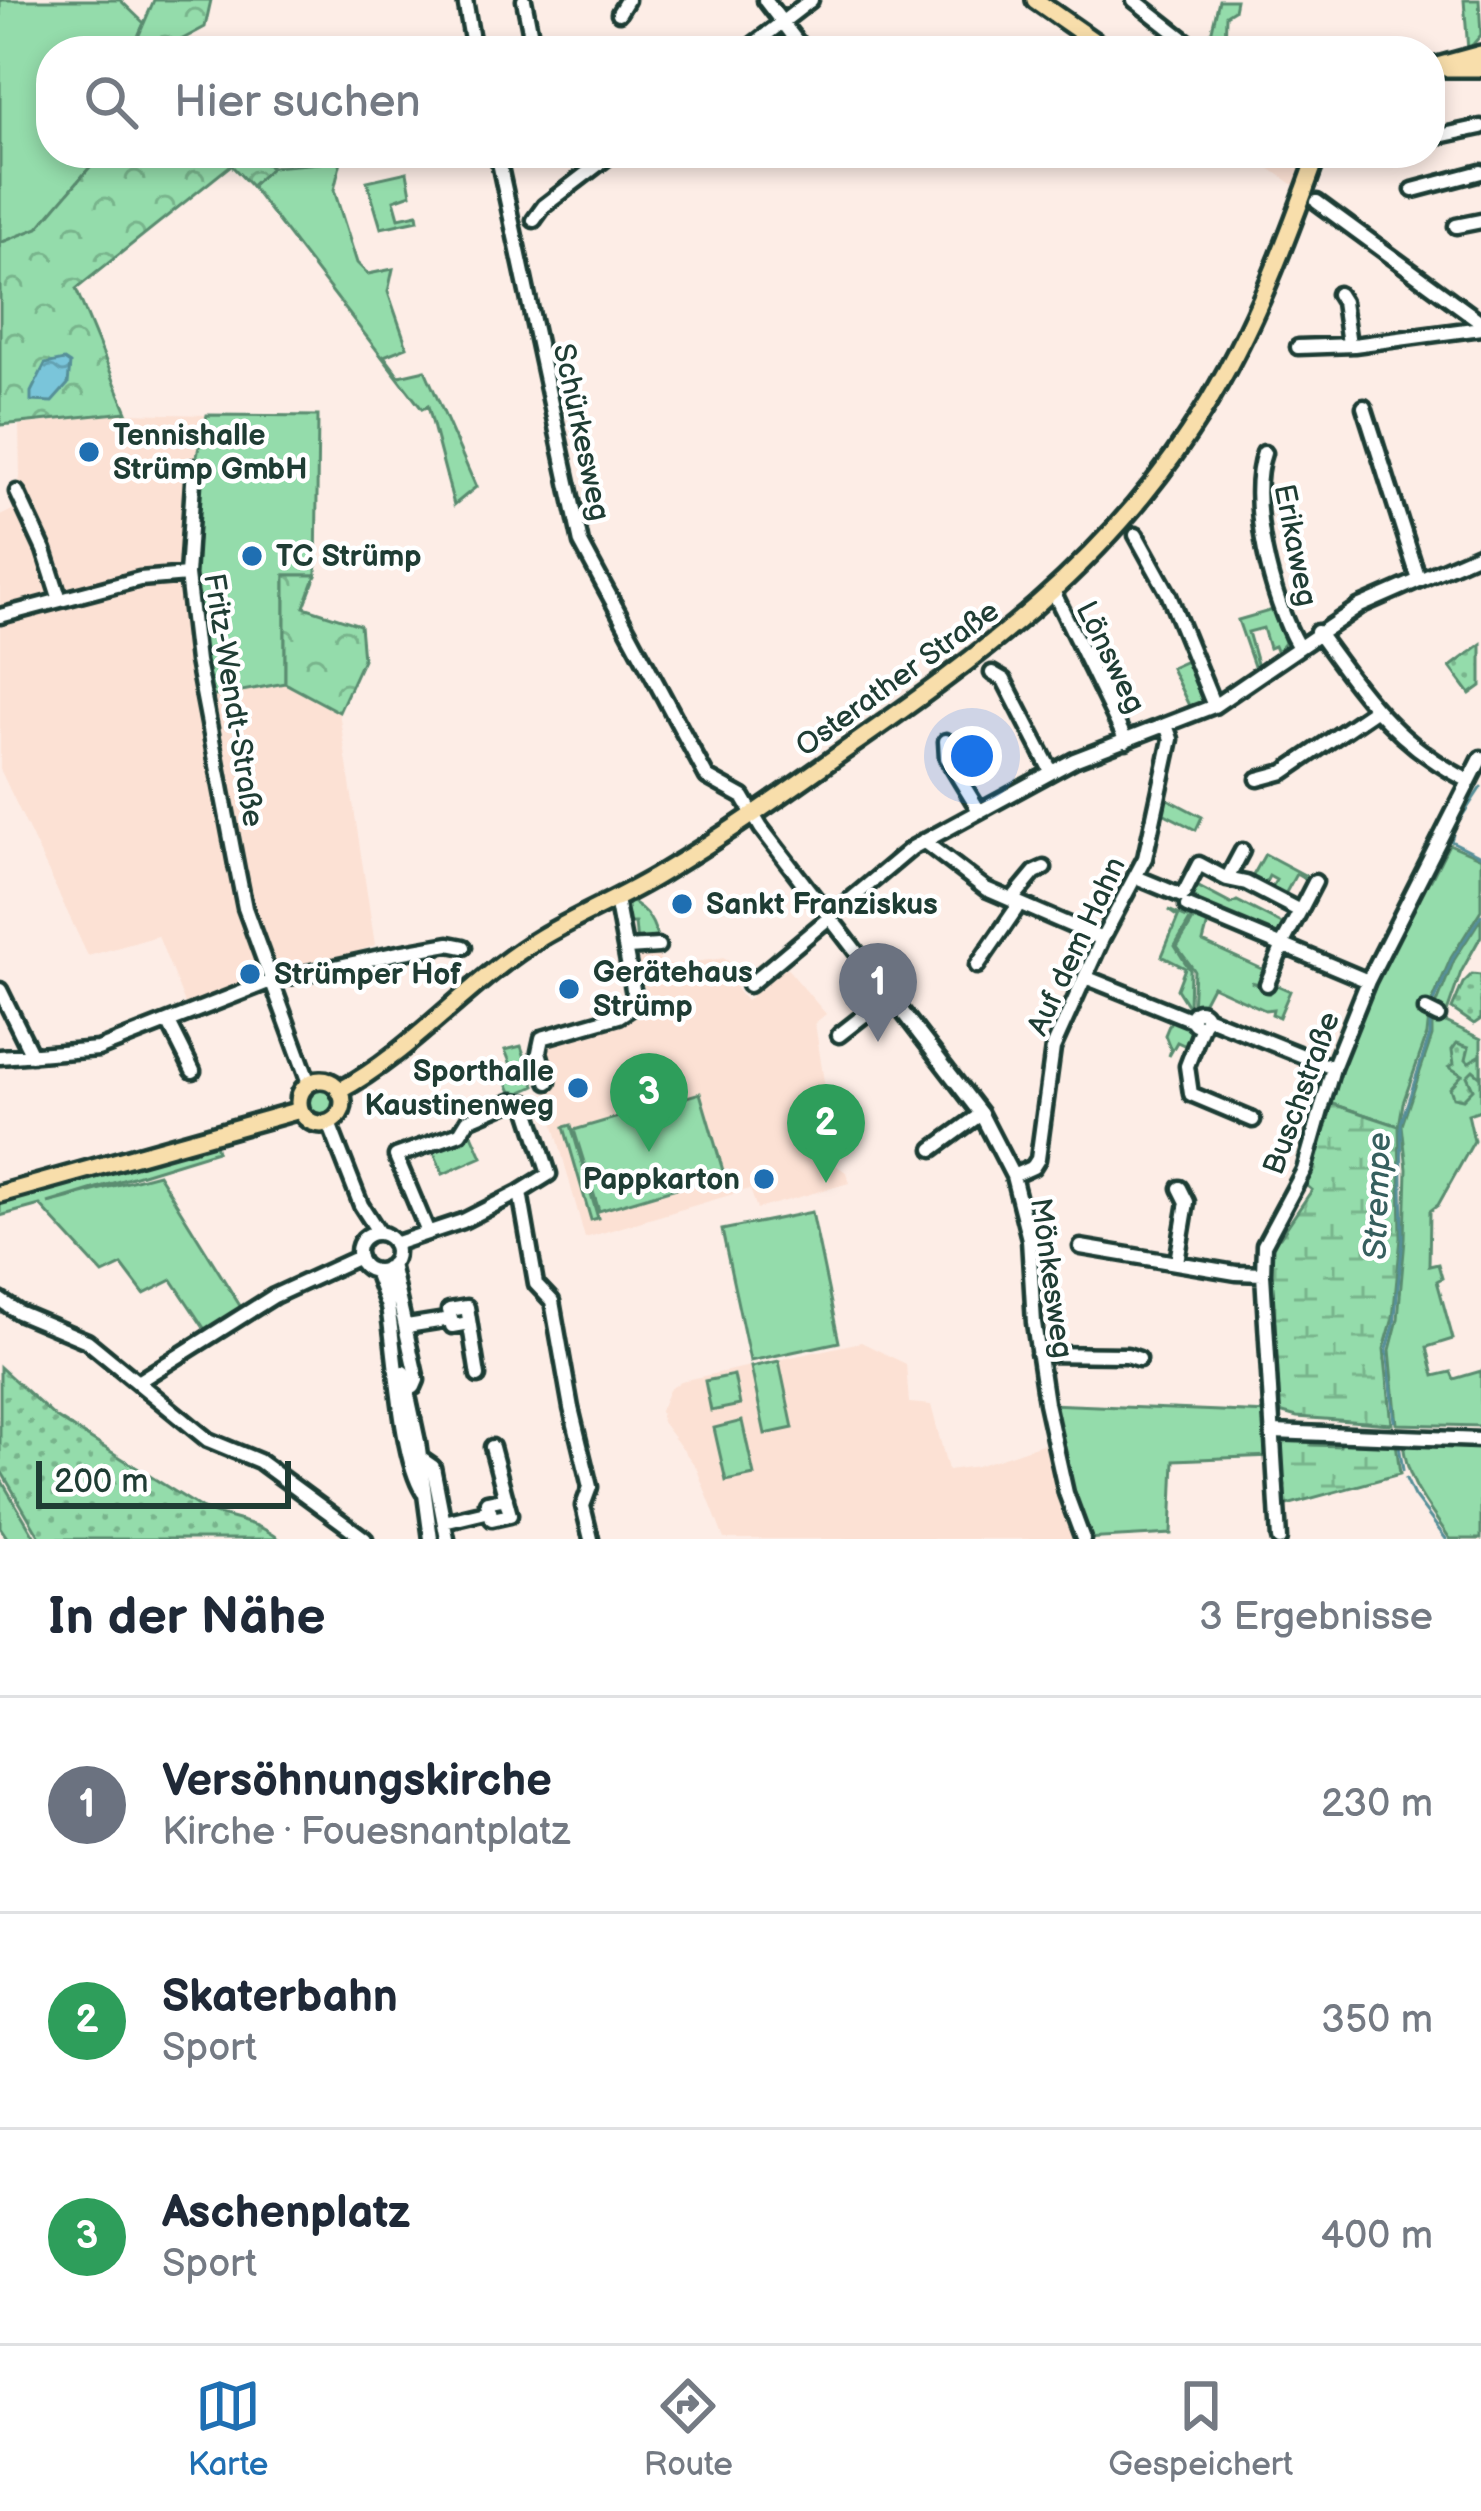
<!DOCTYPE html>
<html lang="de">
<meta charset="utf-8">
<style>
body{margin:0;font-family:"Balsamiq Sans",sans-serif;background:#f6f6f7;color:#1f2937}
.scale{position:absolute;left:36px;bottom:30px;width:255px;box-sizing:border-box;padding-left:12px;border:6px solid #1f3d34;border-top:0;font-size:33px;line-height:42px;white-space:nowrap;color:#1f3d34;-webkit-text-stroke:9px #fff;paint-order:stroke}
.you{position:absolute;left:972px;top:756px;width:42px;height:42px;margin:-30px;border:9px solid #fff;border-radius:50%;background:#1a73e8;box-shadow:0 0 0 18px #1a73e833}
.badge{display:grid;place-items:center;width:78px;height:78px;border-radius:50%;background:#1f6fb2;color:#fff;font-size:39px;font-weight:700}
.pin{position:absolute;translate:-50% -99px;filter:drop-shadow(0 3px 6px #0008)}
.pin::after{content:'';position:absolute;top:63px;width:42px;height:36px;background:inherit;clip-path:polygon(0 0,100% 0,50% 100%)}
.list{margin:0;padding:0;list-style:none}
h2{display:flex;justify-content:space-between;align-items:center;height:156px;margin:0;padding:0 48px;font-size:51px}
h2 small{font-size:39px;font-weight:400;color:#747a83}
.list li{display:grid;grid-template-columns:78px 1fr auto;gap:36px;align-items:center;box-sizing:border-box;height:216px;padding:0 48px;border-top:3px solid #e0e1e3}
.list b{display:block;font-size:45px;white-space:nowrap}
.list p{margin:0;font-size:39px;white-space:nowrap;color:#747a83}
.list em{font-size:39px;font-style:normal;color:#747a83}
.icon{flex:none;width:66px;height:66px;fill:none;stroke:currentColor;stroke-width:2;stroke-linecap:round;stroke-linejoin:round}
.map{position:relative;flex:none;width:1481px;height:1539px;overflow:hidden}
.search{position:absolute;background:#fff;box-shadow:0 6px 18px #0003;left:36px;right:36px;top:36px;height:132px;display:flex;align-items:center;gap:30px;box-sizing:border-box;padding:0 42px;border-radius:48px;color:#747a83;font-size:45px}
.sheet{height:804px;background:#fff}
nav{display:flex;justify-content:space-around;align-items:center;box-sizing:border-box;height:168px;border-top:3px solid #e0e1e3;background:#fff;font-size:33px;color:#747a83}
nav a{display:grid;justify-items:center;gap:6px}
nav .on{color:#1f6fb2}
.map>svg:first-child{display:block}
.built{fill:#fce1d4}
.green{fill:#94dcab;stroke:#5a8c70;stroke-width:3}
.forest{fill:url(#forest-crowns);stroke:#5a8c70;stroke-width:3}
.wetland{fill:url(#wetland-marsh);stroke:#5a8c70;stroke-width:3}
.park{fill:url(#park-dots);stroke:#5a8c70;stroke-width:3}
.water{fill:url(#water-ripples);stroke:#568f98;stroke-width:3}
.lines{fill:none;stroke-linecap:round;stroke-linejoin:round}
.stream{stroke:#568f98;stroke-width:3}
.minor-casing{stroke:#1f3d34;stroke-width:21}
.major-casing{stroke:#1f3d34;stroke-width:24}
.minor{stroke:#fff;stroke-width:12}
.major{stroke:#f8deab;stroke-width:15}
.poi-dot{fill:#1f6fb2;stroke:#fff;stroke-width:4.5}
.labels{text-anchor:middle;stroke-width:9;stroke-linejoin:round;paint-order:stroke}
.street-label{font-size:30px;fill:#1f3d34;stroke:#fff}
.poi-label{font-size:30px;font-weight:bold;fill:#1f3d34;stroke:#fff;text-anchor:start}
.water-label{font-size:33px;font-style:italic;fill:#365f5e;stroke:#fff}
</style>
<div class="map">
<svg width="1481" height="1539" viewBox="0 0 1481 1539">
<defs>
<pattern id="forest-crowns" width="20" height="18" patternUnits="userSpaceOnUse" patternTransform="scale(3)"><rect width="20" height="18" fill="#94dcab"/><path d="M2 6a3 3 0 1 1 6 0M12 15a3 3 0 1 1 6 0" fill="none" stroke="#78b48c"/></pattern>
<pattern id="wetland-marsh" width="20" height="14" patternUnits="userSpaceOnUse" patternTransform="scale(3)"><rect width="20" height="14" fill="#94dcab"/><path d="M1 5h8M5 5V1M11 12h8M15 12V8" fill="none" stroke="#78b48c"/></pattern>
<pattern id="park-dots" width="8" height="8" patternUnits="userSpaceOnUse" patternTransform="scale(3)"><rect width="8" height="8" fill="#94dcab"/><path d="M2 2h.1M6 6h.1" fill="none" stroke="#78b48c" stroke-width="1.8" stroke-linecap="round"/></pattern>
<pattern id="water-ripples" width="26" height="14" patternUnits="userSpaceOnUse" patternTransform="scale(3)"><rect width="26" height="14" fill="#7ac5da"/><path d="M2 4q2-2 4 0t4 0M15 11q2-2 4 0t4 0" fill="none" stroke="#63a1b2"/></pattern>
</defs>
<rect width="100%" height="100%" fill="#fdede6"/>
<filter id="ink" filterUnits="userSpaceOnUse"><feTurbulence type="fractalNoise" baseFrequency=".00833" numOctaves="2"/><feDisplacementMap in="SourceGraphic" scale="24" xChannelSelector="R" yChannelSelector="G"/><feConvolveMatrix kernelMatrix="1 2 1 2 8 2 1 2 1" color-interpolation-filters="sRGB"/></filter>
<g filter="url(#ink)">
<!-- built -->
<path class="built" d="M1247,153h59l-12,32z
M127,413l80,2 -13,52 11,231 80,-15 54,29 36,233 -186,69 -31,-78 -70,20 -88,-187v-253l14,-7 6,-32 -1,-52z
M658,949l3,17 64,-8 18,18 -14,4 17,21 39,-35 41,48 -11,9 22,143 9,6 3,11 -92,26 -7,-20 -165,49 -38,-138 1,-26 -7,-30 106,-34 -10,-60z
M861,1342l45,22 3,39 22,2 17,65 29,-4 65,-22 9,5 27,90h-354l-28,-72 -34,-45 -2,-11 9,-21 12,-9z"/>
<!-- green -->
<path class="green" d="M0,0h120l24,23 -8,18 2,10h-87v102h51l-64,76 -38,14z
M1219,0h17l-2,10 -8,5 -1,36h-18z
M1464,0h15l2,35 -13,15z
M342,157l-8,33 23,73 11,11 25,-5 -5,23 19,55 -23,9 15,20 26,-6 51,117 -22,18 -26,-99 -6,3 -171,-223 21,-19 48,-4z
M407,172l4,22 -17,6 5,18 18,-4 1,6 -37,8 -14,-47z
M207,415l111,1 -2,159h-31v108l-81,15 -17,-123 7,-108z
M1276,609l9,34 -8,10 -3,-7 -5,2 -6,-20 -15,4 10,35 -3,2 -17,-49z
M1189,660l15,37 -1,7 -12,6 -20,-42z
M1166,798l36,19 -6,13 -33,-17z
M1449,844l32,14v52l-30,48 -21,49 -3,28 -24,68 -4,23 -72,-24 30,-86 69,-139 5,3z
M1265,854l45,24 -2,3 -12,-7 -13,24 -13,-7 6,-11 -7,-4 -6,12 -13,-7z
M1197,880v6l34,18 6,-3 51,26 -13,11 -81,-34 2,-6 -6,-3z
M630,901c18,9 26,24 28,43l-21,1 -2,-22h-10l-3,-9z
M1168,910l19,8 7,-5 -19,33 15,24 -1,38 -12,-19 8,-21 -23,-12 16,-39z
M1197,914l12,5 -6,23 61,28 -1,15 -12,-3 14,6 7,-5 18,8 -11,26 -7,-3 1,-5 -8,1 -53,-24 -11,21 -9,4 2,-41 -17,-23z
M1481,918v18l-20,36 -17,49 37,18v71l-13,4 6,27 -36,64 -8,6 -1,55 9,-2 4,14 -5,3 16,58 -26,8 7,29 17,-4 3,7 27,-8v55l-84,-2 -7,-74 8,-31 7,-80 2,-70 -5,-44 30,-89v-20l22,-56z
M1172,1018l25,11 -12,31 -3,-1 4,-13 -9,-4 -8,14 2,-6 -6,-15z
M521,1046l14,40 -22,10 -11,-24 10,-5 -7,-17z
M307 1101a13 13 0 1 1 26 0a13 13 0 1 1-26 0Z
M700,1093l24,81 -125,37 -25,-81z
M571,1125l27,93 -7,2 -27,-93z
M471,1132l11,25 -39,17 -11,-26z
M215,1144l2,7 -169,52 110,-29 84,135 -36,22 -34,-51 -28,14 -22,-29 -19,9 -63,-69 -40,11v-14z
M812,1212l27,130 -89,19 -28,-131z
M779,1361l14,67 -28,6 -14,-67z
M734,1375l6,30 -29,6 -6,-30z
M1048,1404l221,9 3,43 -98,4 -3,74 -86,5z
M742,1421l12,54 -28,6 -12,-53z
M1403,1442l78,2v95h-31c-22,-34 -43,-55 -47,-97z
M0,1478l36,61h-28l-8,-12z"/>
<!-- forest -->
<path class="forest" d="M154,0h57l-6,27 -35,19 4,5h-36l-2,-9z
M102,153h156l5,10 9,4 -21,19 -20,-21 -155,124 51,123 -127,13v-182l38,-15z
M285,575h31l-12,32 56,18 3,34 -24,53 -54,-29z"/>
<!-- wetland -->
<path class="wetland" d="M1327,1102l72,24 2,112 -8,80 -9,31 8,75 -95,-7 -21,-6 -10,-148 5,-25 9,-1 32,-47 -10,-8z
M1286,1440l25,1v4l29,1 1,-5 55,1 4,32 -113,31 -5,-1 -4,-55z"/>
<!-- park -->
<path class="park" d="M1481,644v42l-11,8 -20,-27z
M1472,974l9,1v44l-7,5 -22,-15 11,-26z
M1457,1043l12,4 -3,12 3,3 12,-7v22l-8,-7 -6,6 6,13 -10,10 -10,-2 -3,-9 12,-13 -13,-8 5,-3 -2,-14z
M0,1367l54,49 147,92c29,13 53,11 78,31h-238l-41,-70z"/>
<!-- water -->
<path class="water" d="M64,360l6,4 -2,20 -16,18 -21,-1v-9l14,-28z"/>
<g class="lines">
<!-- stream -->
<path class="stream" d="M1481,787l-26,40 -4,14 30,15
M1432,1007l21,-49 28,-43
M1395,1421l-8,-72 7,-24 9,-86 -2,-116 29,-88v-19
M1399,1445l4,25
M1406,1479l8,17 32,43"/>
<defs>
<path id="minor" d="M465,0l9,51
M524,0l10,51
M765,0l39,51
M1134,0l61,48
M619,13l8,-13
M745,51l66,-51
M1430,138l51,-11
M497,153l84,390 126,234 36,20 18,31 220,286 32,62 16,63 5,84 12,80 20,90 17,46
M1413,190l68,-18
M1317,202l164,120
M534,220l10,-14 69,-53
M1456,226l25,-5
M1338,294l5,8 6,42
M1298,347l56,-2 127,-17
M1364,407l55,173
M1264,453c-17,48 8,149 34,193
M194,467l-7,108 10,86 40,209
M17,492l27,58 15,47
M1136,535l32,58 46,113
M1054,593l72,148
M0,616l140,-37 47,-4
M1317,632c48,65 77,110 150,148
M992,673l12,7 47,91
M946,741l1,17 31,51
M1258,779l26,-7 91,-62
M923,841l63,48 116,50
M238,873l7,35 64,175
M1136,877l46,19
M1227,879l15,-28
M1183,895l16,-31 28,15 19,4 54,28 -16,30
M1187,906l91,38
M1300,911l15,-29
M1287,947l81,34
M627,948l31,-2
M977,966l39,-57 -1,-13 20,-24 9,-4
M1085,977l107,43
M1267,984l14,-34
M749,985l163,-137 162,-88 140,-54 146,-100 121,-53
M0,990l32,65
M1426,1010l12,6
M1192 1018a7 7 0 1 1 14 0a7 7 0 1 1-14 0Z
M1206,1017l127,51
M169,1023l24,48
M1203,1024l-16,42 4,28 62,26
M839,1035l51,-40
M0,1057l98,-8 173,-68 127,-28 51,-9 15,3
M548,1082l-9,-30 3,-14 77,-22 17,-11 -20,-106
M329,1123l32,82 18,28
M933,1149l48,-35
M1013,1176l20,-9 5,-8 15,-111 49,-109 43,-81 26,-119 -5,-14
M427,1230l-31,-74 64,-23 8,-13 45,-19 13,2 23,71 -29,18
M358 1252a19 19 0 1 1 38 0a19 19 0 1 1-38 0Z
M394,1244l69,-23 57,-29 16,92 16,17 19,107 19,79 -7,19 8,33
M1081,1247l155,26 27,1
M1177,1262l10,-60 -7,-14
M391,1264l26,116 -3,7 -9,4
M375,1271l13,36 -2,-39
M0,1300l18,12 69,29 121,99 51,21 106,78
M388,1307c8,46 12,149 35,185
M451,1319l-2,-9 18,-3 11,69
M407,1326l44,-7 1,7 17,-3
M1038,1354l89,1 12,4
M403,1372l15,70 13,97
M139,1381l135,-85 85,-39
M1273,1432l208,8
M420,1458l13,9 14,72
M490,1511l2,8 18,-4 -18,-68
M444,1522l46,-11 -3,-9 19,-4
M1279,1539l-16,-265 1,-29 40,-75 29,-102 35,-87 113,-223"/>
<path id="major" d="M1035,0l73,51
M1430,68l51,-14
M1445,68h36
M299 1102a22 22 0 1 1 44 0a22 22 0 1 1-44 0Z
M339,1091c76,-41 129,-110 203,-154 39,-23 81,-40 120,-64 65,-39 127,-83 189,-127 128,-89 251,-180 338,-313 58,-87 94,-182 129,-280
M0,1194l300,-84"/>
</defs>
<!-- minor casing -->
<use href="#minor" class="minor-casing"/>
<!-- major casing -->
<use href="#major" class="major-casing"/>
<!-- minor -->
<use href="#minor" class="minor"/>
<!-- major -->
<use href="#major" class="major"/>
</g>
</g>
<!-- markers -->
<g class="poi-dot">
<circle cx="89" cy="452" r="12"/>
<circle cx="252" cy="556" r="12"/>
<circle cx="682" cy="904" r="12"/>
<circle cx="250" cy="974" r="12"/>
<circle cx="569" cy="989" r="12"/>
<circle cx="578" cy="1088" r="12"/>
<circle cx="764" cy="1179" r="12"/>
</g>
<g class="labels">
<!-- street labels -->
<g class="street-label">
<text transform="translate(582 432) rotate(78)" y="10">Schürkesweg</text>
<text transform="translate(1296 545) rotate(79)" y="10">Erikaweg</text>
<text transform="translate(1111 657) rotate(64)" y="10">Lönsweg</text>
<text transform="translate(897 678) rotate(-36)" y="10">Osterather Straße</text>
<text transform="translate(234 700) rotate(81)" y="10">Fritz-Wendt-Straße</text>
<text transform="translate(1076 946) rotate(-65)" y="10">Auf dem Hahn</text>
<text transform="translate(1301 1093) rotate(-70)" y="10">Buschstraße</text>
<text transform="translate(1052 1278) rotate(82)" y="10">Mönkesweg</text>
</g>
<!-- poi labels -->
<g class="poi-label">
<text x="113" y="445">Tennishalle<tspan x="113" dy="34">Strümp GmbH</tspan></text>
<text x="276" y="566">TC Strümp</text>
<text x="706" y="914">Sankt Franziskus</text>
<text x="593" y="982">Gerätehaus<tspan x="593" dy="34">Strümp</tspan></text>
<text x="274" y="984">Strümper Hof</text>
<text x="554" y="1081" text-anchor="end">Sporthalle<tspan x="554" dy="34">Kaustinenweg</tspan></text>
<text x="740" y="1189" text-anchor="end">Pappkarton</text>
</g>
<!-- water labels -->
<g class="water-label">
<text transform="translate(1376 1196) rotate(-88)" y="12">Strempe</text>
</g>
</g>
</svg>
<div class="scale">200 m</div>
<div class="you"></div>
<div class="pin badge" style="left:878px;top:1042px;background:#6b7280">1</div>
<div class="pin badge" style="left:826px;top:1183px;background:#2e9e5b">2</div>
<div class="pin badge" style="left:649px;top:1152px;background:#2e9e5b">3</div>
<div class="search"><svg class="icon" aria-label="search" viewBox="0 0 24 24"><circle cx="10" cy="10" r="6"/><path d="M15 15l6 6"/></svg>Hier suchen</div>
</div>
<section class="sheet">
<h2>In der Nähe<small>3 Ergebnisse</small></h2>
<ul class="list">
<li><span class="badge" style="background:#6b7280">1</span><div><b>Versöhnungskirche</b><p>Kirche · Fouesnantplatz</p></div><em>230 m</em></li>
<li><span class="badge" style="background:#2e9e5b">2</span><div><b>Skaterbahn</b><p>Sport</p></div><em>350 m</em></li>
<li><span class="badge" style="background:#2e9e5b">3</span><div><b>Aschenplatz</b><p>Sport</p></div><em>400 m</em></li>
</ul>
</section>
<nav>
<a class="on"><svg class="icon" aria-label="map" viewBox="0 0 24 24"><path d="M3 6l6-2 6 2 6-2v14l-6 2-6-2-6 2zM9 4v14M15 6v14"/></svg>Karte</a>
<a><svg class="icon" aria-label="directions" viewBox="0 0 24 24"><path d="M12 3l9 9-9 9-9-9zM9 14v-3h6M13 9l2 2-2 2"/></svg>Route</a>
<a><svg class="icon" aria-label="saved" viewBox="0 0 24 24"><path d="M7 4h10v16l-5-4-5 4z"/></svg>Gespeichert</a>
</nav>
